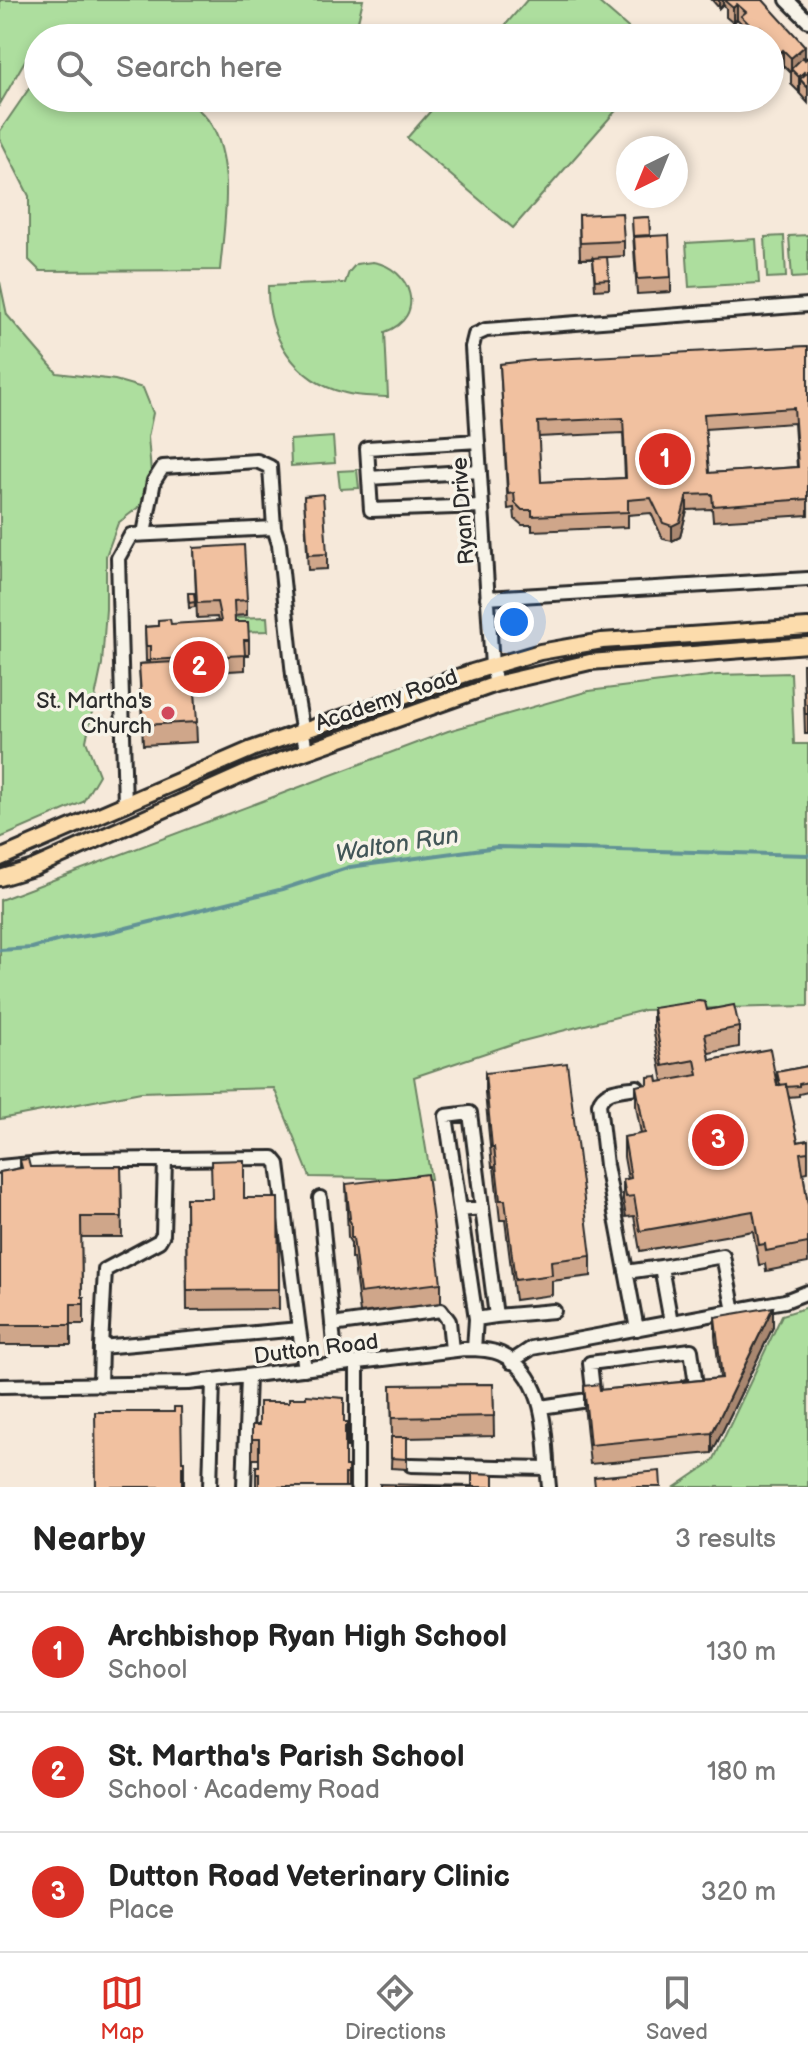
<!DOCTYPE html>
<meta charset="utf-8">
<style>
body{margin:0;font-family:"Balsamiq Sans",sans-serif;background:#f2f2f2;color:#222}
.compass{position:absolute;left:616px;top:136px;width:72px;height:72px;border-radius:50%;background:#fff;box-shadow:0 4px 12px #0003;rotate:223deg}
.you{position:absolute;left:514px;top:622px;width:28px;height:28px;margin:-20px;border:6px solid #fff;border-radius:50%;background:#1a73e8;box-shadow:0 0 0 12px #1a73e833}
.badge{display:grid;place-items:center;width:52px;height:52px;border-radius:50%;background:#d93025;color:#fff;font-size:26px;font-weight:700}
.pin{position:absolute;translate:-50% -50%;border:4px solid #fff;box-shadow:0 2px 8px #0006}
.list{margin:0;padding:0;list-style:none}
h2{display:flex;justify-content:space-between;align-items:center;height:104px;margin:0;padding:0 32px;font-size:34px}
h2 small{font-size:26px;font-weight:400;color:#767676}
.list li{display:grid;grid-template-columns:52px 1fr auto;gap:24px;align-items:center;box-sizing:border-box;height:120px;padding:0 32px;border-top:2px solid #e0e0e0}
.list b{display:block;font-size:30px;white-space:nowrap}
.list p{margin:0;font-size:26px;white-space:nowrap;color:#767676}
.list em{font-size:26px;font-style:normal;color:#767676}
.icon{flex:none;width:44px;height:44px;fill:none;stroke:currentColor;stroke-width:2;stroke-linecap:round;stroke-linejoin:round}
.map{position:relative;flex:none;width:808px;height:1487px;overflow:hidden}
.search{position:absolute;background:#fff;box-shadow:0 4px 12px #0003;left:24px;right:24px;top:24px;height:88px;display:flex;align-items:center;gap:20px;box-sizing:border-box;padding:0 28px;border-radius:44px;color:#767676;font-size:30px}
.sheet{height:464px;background:#fff}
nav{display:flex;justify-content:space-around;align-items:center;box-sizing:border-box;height:112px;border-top:2px solid #e0e0e0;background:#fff;font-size:22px;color:#767676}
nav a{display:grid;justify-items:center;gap:4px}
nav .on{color:#d93025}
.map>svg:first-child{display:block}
.green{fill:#adde9e;stroke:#6c8464;stroke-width:2}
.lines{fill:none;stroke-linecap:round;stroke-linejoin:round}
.stream{stroke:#629396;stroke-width:4}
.minor-casing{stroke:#2b2b2b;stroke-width:18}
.major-casing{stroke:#2b2b2b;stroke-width:20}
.minor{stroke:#f7f3e8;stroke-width:12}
.major{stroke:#fcdcac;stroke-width:14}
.wall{fill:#cfa68a;stroke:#2b2b2b;stroke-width:2;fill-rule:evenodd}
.shaded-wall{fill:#a98770;stroke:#2b2b2b;stroke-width:2}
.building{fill:#f1c1a0;stroke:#2b2b2b;stroke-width:2;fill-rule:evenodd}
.poi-dot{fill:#d1495b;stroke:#f7f3e8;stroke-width:3}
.labels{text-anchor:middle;stroke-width:7;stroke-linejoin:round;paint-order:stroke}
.street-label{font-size:22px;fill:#2b2b2b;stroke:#f7f3e8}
.poi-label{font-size:22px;fill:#2b2b2b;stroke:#f7f3e8;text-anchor:end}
.water-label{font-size:24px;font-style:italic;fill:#425658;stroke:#f7f3e8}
</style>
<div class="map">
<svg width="808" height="1487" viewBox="0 0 808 1487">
<rect width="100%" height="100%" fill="#f6e9da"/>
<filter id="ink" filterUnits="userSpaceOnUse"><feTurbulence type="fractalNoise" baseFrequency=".0125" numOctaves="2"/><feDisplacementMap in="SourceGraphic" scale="16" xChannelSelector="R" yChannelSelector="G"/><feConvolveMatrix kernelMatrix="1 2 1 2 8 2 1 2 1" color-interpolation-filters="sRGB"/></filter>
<g filter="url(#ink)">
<!-- green -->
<path class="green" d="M0,0h363l-9,38h-96l-21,-3 -19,3h-57l-25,-8 -42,8h-56v15l-11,4 -27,47z
M527,0h69l44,38h-146z
M37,77l1,21h146c6,5 13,10 19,16 35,37 21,110 17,156l-180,1 -11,-11v-64l-29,-57v-8z
M442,98h185l-114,130 -106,-90z
M808,235v42l-16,1 -3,-42z
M784,236l2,41 -19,1 -2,-41z
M756,239l3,44 -70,4 -3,-44z
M373,262c38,6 55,55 12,70l3,65c-14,-1 -30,0 -43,-4 -51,-12 -78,-58 -77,-107l77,-3 4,-11 7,-8z
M0,282l7,33 50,58 58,7 28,8 10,25 -5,24 5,59 -35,27 -12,33v53l-4,55 -16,77 13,34 -16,27 -83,36z
M333,437l2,26 -44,3 -1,-26z
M357,470l2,18 -19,1 -2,-18z
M267,617l1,14 -34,1 -1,-14z
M791,673l3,71h14v262l-164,4 -129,33 -101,34 17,102 -121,-2 -36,-89 -133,4 -141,27v-219l448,-169 141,-40 128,-16z
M808,1307v180h-133l38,-26 69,-146z"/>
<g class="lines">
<!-- stream -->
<path class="stream" d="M0,950l32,-2 28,-8 50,-8 173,-43 67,-22 147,-20 311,8"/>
<defs>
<path id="minor" d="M787,0l21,21
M478,441l-111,7 4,62 111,-4
M369,478l111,-7
M144,534l10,-53 9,-14 94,-6 13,6 4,61
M487,598l321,-19
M496,684l-4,-18 -20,-319 3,-12 11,-5 322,-25
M125,805l-7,-247 13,-23 143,-7 5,16 14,131 13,76
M0,1167l72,-7 201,-2 5,6 21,165
M320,1198l16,167
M460,1210l-14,-94 24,-3 12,95
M626,1272l35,-5
M496,1316l58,-5
M671,1322l-10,-55 62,-11 11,55
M332,1325l109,-15 8,11 3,29
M637,1329l-31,-164 -7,-61c5,-16 24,-14 38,-17
M101,1347l4,-77 54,-29 4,-7 2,-75
M474,1349l2,-30 -16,-109 22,-2 14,108 -20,3
M511,1362l21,-14 253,-47 23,-9
M100,1385l1,-38 198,-18 6,40
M0,1386l189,-3 275,-34c12,0 26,0 37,5 49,23 43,87 48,133
M594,1399l-4,-36 101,-13 5,35 -10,2
M541,1407l60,-9
M411,1465l136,3
M210,1487l3,-107
M244,1487l4,-110
M357,1487v-124"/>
<path id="major" d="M0,858l252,-109 220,-77 68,-20 62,-11 206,-14
M0,878l33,-10 218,-97 245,-87 94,-22 218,-17"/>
</defs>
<!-- minor casing -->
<use href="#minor" class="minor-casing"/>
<!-- major casing -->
<use href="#major" class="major-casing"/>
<!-- minor -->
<use href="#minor" class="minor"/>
<!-- major -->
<use href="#major" class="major"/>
</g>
<!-- wall -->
<path class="wall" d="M712,0h51l42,59 3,-2v46l-8,-9v-3l-1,1 -8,-8v-11l-8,-8 -4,4 -9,-9v-22h-22l-7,-7v-8l-4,-4 -4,4 -7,-6v-9l-3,-4 -4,4z
M579,215l45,26v15l-44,3z
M649,217l1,19 21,41v15l-34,2 -5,-76z
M593,258l16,21v10l-14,1z
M808,346v169l-95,6 -1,-12 -25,1 -7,27 -8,4 -9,-2 -12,-26 -23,2v12l-96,4v-6h-10l-7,-6 -1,-11 -6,1 -8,-145zM794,423l3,44 -88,6 -4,-44zM623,433l2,45 -84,4 -3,-45z
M304,496l23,58v15l-19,1z
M194,548l53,52v15l-13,1 1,6 14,18v15h-4v15l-51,3 3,69 -54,3 -4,-81 11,-1v-2h-4l-1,-34 73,-6 -1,-4 -20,1z
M188,593h6l1,14 -6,1z
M803,664h5v70h-3z
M653,1008l54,2 32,17v20l-30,6 1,7 67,25v-13l31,-6v26l-9,2v2l-11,1 10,45 10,-2v32l-5,1 5,32v58l-42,8 -1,-7 -6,1 -6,-34 -113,20 -6,-35 -8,1 -3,-17v-20l5,-1 -4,-22v-20l17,-3 -5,-28v-20l27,-4 -10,-54z
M485,1073l106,183v20l-39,5v14l-37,5 -10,-80h-5l-6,-53h-2l-7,-74z
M20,1160l10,7 91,-1 1,71h-41l1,60h2v27h-13v21h-71v-173l20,-4z
M346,1184l95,99v20l-81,10 -7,-55h-2v-15l-3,-5z
M186,1198h92l1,111 -92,1z
M715,1317l58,10 -61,126 -122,11 -6,-59v-19l16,4 120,-12 -5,-42z
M493,1384l1,52 -87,2v31l-16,-1 1,-31 -1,-52z
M306,1398l38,24 3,5v20h-2v19h3v21h-92v-21h3v-7h-7v-34h7l30,-23z
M182,1461h2v26h-89z"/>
<!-- shaded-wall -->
<path class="shaded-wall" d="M719,0h4v4l-4,4z
M737,4v15l-4,4v-15z
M760,27v11h-4v-7z
M805,46v16l-14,7v4v-15z
M783,50v15l-4,4v-15z
M804,72v12l-4,-5v12l-1,1v-15z
M687,495v15l-7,27 -8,4v-15z
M773,1307v20l-61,126v-20z"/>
<!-- building -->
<path class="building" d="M728,0h35l42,46 -14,12 -8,-8 -4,4 -9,-9v-7h-5l3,-3 -8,-8 -4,4 -15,-15 5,-4 -9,-8 -4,4 -7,-6z
M803,57l2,3 3,-3v31l-8,-9 6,-5 -2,-2 -5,5 -8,-8z
M622,213l2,28 -44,2 -1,-28z
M649,217l1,18 -17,1 -1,-18z
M669,235l2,42 -34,2 -3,-42z
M607,257l2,22 -14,1 -2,-22z
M808,346v153l-95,7 -1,-12 -25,1 -7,27 -8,4 -9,-3 -12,-25 -23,2v12l-96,4v-6h-10l-7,-7 -1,-10 -6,1 -8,-130 34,-4zM794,408l4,59 -89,6 -5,-59zM623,418l3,60 -85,4 -3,-60z
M323,494l4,60 -19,1 -4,-59z
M244,545l3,55 -13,1 1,21h13l1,18h-5l1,15 -95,5v-14h-4l-1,-19 13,-1v-6l12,-1 1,5 50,-3 -4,-19 -20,1 -3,-55z
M188,593h6l1,9 -6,1z
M193,661l4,61 -54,3 -4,-61z
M803,664h5v50h-3z
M699,1001l6,1 2,8 27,-5 5,22 -34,7 5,26 60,-11 7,36 9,-1 12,58 10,-2v12l-8,1 8,52v38l-42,8 -1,-7 -6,1 -6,-34 -113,20 -6,-35 -8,1 -3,-17 8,-2 -7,-41 21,-4 -9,-47 12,-2v-7l9,-1 1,6 40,-7 -3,-15 -32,6 -10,-58z
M567,1063l24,193 -40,5 1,14 -37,5 -10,-80h-5l-6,-53h-2l-7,-74z
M808,1066v16l-9,2v2l-13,1v-3l-6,1 -3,-13z
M28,1159l2,8 91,-1 1,51h-41l1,80h2v7h-13v21h-71v-153l22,-4 -2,-8z
M244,1160v38h34l1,91 -92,1 -1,-92h26l-1,-37z
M427,1174l14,109 -81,10 -7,-55h-2v-15l-3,-5h2l-4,-34z
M773,1307l-61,126 -122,12 -6,-59 15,-2 1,6 122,-12 -7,-61z
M493,1384l1,32 -102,2 -1,-33z
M306,1395l38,3v24h3v5h-2v39h3v8h-3v13h-86v-13h-3v-8h3v-27h-7v-14h7v-23h30v-4h17z
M174,1407h7l1,54h2v6h-2v20h-86l-1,-75h79z
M391,1437h16v22l-16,-1z
M660,1471l1,16h-66l-1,-10z
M472,1473l22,1v13h6h-120v-3l92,2z"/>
</g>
<!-- markers -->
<circle class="poi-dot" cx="168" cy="713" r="8"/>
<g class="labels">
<!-- street labels -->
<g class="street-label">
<text transform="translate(462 511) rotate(-94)" y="8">Ryan Drive</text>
<text transform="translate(386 699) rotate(-19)" y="8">Academy Road</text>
<text transform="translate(316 1348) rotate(-7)" y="8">Dutton Road</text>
</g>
<!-- poi labels -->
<g class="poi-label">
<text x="152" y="708">St. Martha's<tspan x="152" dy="25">Church</tspan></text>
</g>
<!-- water labels -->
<g class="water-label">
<text transform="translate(397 844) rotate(-9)" y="8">Walton Run</text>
</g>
</g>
</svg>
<svg class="compass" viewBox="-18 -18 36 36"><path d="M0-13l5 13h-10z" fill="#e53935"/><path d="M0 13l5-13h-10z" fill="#767676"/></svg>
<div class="you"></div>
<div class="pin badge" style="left:665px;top:459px">1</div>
<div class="pin badge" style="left:199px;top:667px">2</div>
<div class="pin badge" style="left:718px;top:1140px">3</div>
<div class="search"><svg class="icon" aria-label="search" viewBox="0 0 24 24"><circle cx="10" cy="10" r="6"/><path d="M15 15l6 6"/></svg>Search here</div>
</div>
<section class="sheet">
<h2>Nearby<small>3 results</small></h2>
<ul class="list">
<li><span class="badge">1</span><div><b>Archbishop Ryan High School</b><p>School</p></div><em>130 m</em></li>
<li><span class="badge">2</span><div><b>St. Martha's Parish School</b><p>School · Academy Road</p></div><em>180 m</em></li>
<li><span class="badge">3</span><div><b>Dutton Road Veterinary Clinic</b><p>Place</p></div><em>320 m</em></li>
</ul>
</section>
<nav>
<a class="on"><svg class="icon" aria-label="map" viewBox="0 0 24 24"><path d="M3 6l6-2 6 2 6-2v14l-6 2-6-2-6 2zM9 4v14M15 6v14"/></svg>Map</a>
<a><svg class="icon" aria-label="directions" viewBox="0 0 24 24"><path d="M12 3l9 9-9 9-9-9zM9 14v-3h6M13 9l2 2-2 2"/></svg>Directions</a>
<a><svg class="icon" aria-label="saved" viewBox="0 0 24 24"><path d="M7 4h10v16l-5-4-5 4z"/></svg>Saved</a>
</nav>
